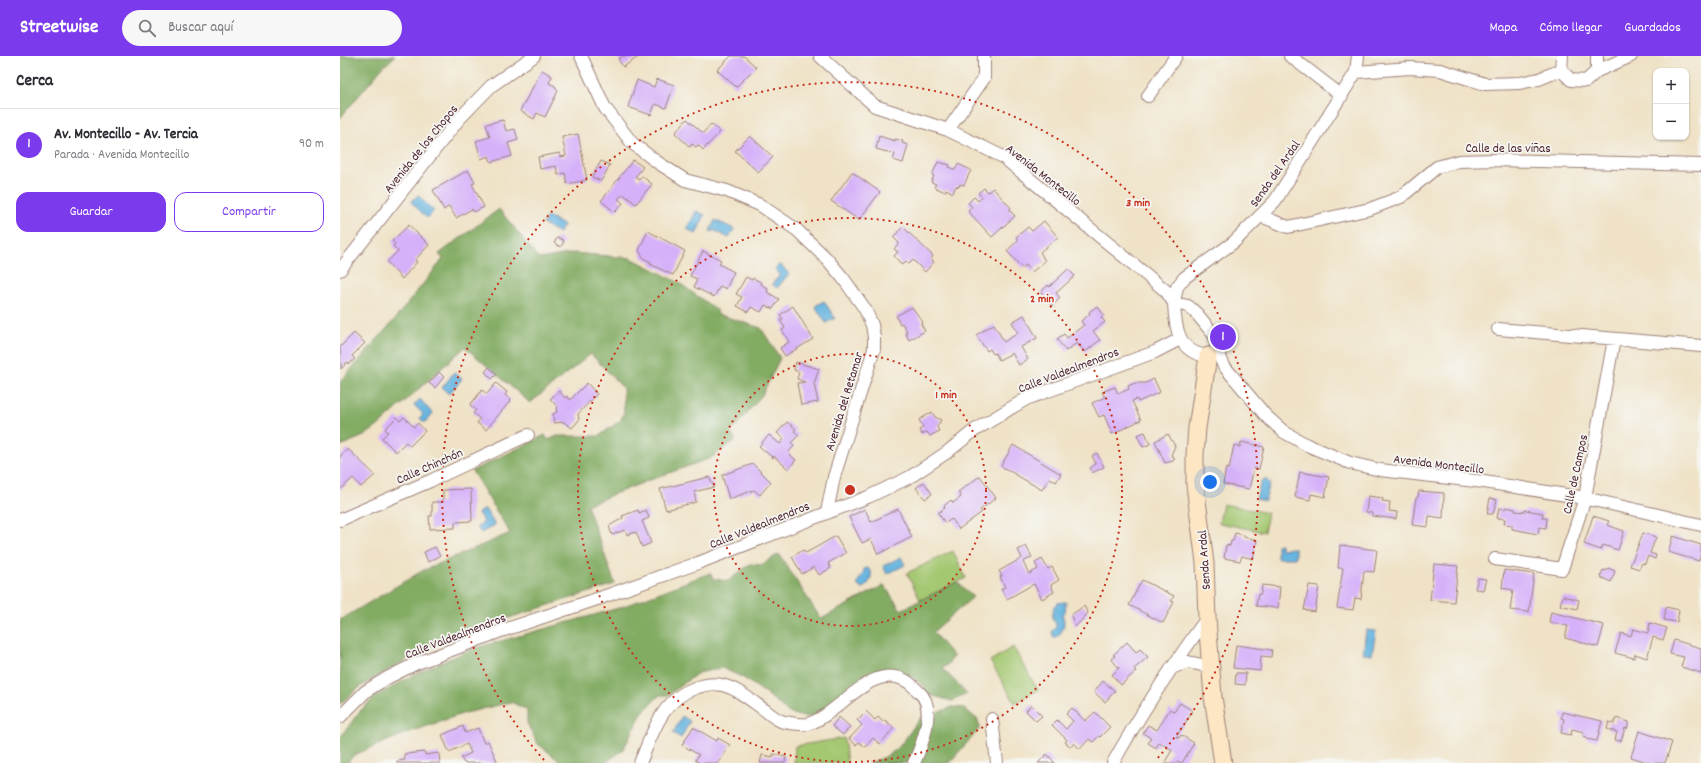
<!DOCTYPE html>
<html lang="es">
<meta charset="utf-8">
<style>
body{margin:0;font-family:Dekko,sans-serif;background:#f7f7f7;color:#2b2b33}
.controls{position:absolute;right:12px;top:12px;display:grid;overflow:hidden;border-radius:8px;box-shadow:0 1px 3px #0004}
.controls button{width:36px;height:36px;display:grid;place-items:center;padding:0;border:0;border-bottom:1px solid #e1e1e2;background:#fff;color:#2b2b33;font:20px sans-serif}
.you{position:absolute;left:870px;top:426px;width:14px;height:14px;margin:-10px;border:3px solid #fff;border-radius:50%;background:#1a73e8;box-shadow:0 0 0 6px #1a73e833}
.badge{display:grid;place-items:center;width:26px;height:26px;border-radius:50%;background:#7c3aed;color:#fff;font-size:13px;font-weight:700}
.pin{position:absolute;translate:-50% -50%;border:2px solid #fff;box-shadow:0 1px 4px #0006}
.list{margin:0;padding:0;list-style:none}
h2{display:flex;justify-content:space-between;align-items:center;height:52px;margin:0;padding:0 16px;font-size:17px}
h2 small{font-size:13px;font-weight:400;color:#7c7c81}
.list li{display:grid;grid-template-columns:26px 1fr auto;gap:12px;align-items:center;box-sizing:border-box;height:72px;padding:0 16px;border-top:1px solid #e1e1e2}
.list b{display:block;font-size:15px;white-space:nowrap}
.list p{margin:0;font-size:13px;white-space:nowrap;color:#7c7c81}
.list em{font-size:13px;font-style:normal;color:#7c7c81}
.actions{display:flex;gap:8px;padding:12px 16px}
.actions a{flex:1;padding:9px 0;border:1px solid #7c3aed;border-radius:12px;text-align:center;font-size:14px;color:#7c3aed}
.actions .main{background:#7c3aed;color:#fff}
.icon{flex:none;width:22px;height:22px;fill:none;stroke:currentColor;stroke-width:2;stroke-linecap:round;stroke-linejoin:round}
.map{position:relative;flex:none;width:1361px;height:707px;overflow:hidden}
header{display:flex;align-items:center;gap:24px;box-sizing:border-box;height:56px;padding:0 20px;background:#7c3aed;color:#fff}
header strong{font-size:19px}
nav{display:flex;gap:22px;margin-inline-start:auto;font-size:14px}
.search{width:280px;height:36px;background:#f7f7f7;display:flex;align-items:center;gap:10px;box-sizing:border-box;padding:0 14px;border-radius:22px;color:#7c7c81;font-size:15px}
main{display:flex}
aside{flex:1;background:#fff}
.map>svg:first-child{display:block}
.green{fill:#a4c872;stroke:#77744e}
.forest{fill:#83ac64;stroke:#666648}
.water{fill:#65b4df;stroke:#586a85}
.building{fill:#d6b1f9}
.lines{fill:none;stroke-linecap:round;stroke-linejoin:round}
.street-casing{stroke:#9c8078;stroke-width:14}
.secondary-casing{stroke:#9c8078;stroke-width:19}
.street{stroke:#fff;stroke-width:12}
.secondary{stroke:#fce6c4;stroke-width:17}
.ring{fill:none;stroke:#c8321e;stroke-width:2;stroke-dasharray:2 4}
.labels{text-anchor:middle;stroke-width:3.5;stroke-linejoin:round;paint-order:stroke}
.street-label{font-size:13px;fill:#4a1f2b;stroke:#f6f6f2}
.centre{fill:#c8321e;stroke:#f6f6f2;stroke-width:2}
.ring-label{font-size:12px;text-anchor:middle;font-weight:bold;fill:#c8321e;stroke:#f6f6f2;stroke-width:3.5;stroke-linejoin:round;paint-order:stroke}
</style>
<header>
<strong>Streetwise</strong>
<div class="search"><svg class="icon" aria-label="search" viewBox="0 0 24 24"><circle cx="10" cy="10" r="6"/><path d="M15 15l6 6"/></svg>Buscar aquí</div>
<nav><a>Mapa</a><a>Cómo llegar</a><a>Guardados</a></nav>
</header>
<main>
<aside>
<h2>Cerca<small></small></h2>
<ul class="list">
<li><span class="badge">1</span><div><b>Av. Montecillo - Av. Tercia</b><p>Parada · Avenida Montecillo</p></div><em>90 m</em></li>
</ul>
<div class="actions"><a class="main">Guardar</a><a>Compartir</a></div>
</aside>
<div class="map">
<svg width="1361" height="707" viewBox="0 0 1361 707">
<rect width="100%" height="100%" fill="#f6f6f2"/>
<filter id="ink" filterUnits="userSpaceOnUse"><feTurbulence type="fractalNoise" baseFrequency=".025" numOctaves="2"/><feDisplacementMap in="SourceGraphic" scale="8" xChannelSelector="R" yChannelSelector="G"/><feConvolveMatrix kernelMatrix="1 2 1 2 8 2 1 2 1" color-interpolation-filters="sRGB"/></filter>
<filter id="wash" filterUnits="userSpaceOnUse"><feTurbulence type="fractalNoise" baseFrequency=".012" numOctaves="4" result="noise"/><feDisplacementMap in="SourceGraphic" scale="16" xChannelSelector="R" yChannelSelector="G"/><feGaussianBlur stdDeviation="0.9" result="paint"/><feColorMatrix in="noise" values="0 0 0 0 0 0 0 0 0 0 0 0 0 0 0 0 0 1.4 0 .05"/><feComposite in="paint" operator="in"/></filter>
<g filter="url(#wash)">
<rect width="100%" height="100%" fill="#efe2c6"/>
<!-- green -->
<path class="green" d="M883,448l45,9 -4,19 -45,-9z
M613,495l13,27 -46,22 -13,-27z
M673,591l25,43 -23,13 -25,-42z
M504,682l3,25h-53l1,-17z"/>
<!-- forest -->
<path class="forest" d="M0,0h55l-11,10 -44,52z
M159,153l40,50 34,-6 58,5 47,24 40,29 -1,3 44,14 19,30 -18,37 -32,38 6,7 -25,18 -64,23 -60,24 28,79 -147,47 -36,14 -59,34 -16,10 -17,15v-84l82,-49 88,-38 -38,-62 73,-36 3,5 9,-4h42l22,-16 3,-8 -1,-24 -32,-34 -61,49 -65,-56 -87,79 -14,10 -24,10v-64l55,-63 48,-60 -4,-5z
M439,498l42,65 63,-34 17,25 56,-28 16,15 -40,35 21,25 -11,12 24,25 -15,7 -22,-6 -7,-10 -11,-8 -13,-6 -12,-2 -10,1 -53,39 -10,7 -10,1 -15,-4 -22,-19 -25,-17 -20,-9 -24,5 -30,22h-8l-18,18 -19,37 -18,13 -44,-1 -23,-18 -11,-21v-13l-16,-8 -49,12 -58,20 -50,21 -7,8h-7v-25l19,-26 16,-15 40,-23 57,-25 147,-41 91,-35 4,6 14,2 22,-17 11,1z
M612,651l12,1 14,12 2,8 -31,35h-81c31,-8 34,-21 52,-45l11,4 5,-9z"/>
<!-- water -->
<path class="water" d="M78,139l16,16 -7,7 -16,-16z
M356,155l9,4 -9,19 -9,-5z
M207,160l17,9 -5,8 -16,-9z
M375,164l19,9 -5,9 -16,-8 -1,2 -2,-1z
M440,208l9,10 -12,14 -5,-4 8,-9 -5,-6z
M484,245l11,17 -9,5 -11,-17z
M114,316l8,7 -13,15 -7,-6z
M80,343l13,15 -9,9 -4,-5 3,-4 -9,-9z
M924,423h2l2,3 2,1 -5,18 -9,-2 5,-18h2z
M145,453l10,16 -14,8 -4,-6 7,-5 -6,-9z
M941,488v5l14,-1v10h-18v-13z
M561,501l4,8 -18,9 -4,-8z
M528,512l3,3c1,8 -2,14 -9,17l-4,-2 -1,-3 6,-9 1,-5z
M724,546h2l-1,10 -3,2c4,8 2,18 -6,23h-3l-1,-6 4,-4v-3l-4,-6 2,-12 3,-3z
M1026,574l10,1 -4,24 -9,-1z
M342,660l8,5 -9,17 -8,-5z"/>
<g id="blocks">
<!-- building -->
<path class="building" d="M283,0h17l-17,11 -5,-8z
M391,0h13l12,11 -20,20 -19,-17z
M202,14l10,6 -3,7 6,3 3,5 -13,26 -8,-4 -3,6 -14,-8z
M317,23l17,6 -8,23 -11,-4 -4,11 -23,-8 9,-27 17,7z
M347,63l16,14 8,-9 9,8 -17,18 -5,-5 -2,2 -4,-3 -2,3 -15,-14z
M163,64l3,11 9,-2 3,11 -10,3 4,13 -21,6 -2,-6 -8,3 -5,-18 14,-4 -4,-13z
M238,78l9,46 -20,4 -2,-11 -7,2 -2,-9 -16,3 -2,-12 22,-4v4l6,-1 -4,-19z
M410,80l23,21 -15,15 -23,-21z
M539,80l16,5v-2l8,2 -1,2 6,2 -5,18 -10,-3 2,-6 -19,-5z
M293,104l10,7 -8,10 4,3 3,-4 10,8 -16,20 -13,-10 -5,5 5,4 -8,9 -14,-11z
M261,105l9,4 -9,16 -9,-4z
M598,106l12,3 -1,2 6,3 3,-6 13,6 -7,15 -4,-1 -1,3 -3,-1 -3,7 -7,-4 -1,3 -11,-5 2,-3 -5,-2 3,-6 -2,-1z
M128,114l7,13 -3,1 12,23 -10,5 -2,-3 -16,9 -7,-12 -5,4 -11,-20z
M512,116l28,20 -21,28 -28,-19z
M644,132l4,4 5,-4 18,20 -2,2 6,6 -23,21 -24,-26 4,-4 -4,-4 6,-6 4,4 4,-4 -4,-4z
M704,165l14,16 -18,15 5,9 -13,11 -6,-7 -4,3 -15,-17 11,-11 -2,-3 12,-10 4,4z
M69,169l20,20 -14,15 2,2 -15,17 -15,-17 11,-11 -5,-5 2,-2 -3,-3z
M563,171l30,29 -2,3 3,3 -9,10 -12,-12 -4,4 -3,-3 -4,4 -8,-9 4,-4 -4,-3 5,-6 -6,-6z
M308,175l37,20 -12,24 -23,-11 1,-2 -8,-4 -4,-8z
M218,181l6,4 -3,6 -7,-4z
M363,195l18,9 -2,4 15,8 -8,17 -6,-3 -6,11 -20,-10 3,-8 -7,-3z
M728,213l7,7 -19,17 4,5 -8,8 -11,-14 7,-7 1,2z
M406,221l6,3 1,-2 9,5 -1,1 7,5 -1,3 12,7 -6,10 -8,-4 -4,7 -10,-5 -3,5 -11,-6 5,-9 -6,-3z
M453,250l20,33 -28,17 -5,-8 9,-6 -7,-12 3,-2 -5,-8 3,-1 -3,-4z
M757,250l7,9 -3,2 4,5 -12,9 7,9 -15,12 -8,-9 -11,8 -9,-12 7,-5 3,4 17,-13 -3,-4 9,-7 -1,-2z
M572,251l11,15 -2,2 4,7 -16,9 -4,-8 2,-1 -5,-8 -2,1 -4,-8z
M684,259l13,23 -16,9 7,12 -9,6 -7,-12 -13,7 -4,-7 -2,1 -3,-5 -3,2 -11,-16 18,-11 10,18 14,-9 -6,-11z
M14,277l11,10 -13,13 3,3 -6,5 -2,-2 -6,7 -1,-22z
M456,306l23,7 -5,15 4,18 -17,3 -4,-22 8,-1 -8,-3 2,-7 -5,-2z
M149,311l8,7 -5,5 -7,-7z
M99,316l5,5 -9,11 -6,-5z
M814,323l6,13 -22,10 -1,-3 -5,2 9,19 -29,14 -8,-19 -5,2 -7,-14 13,-6 -3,-5 13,-5 3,7 11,-5 -1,-3 7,-3h11z
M156,327l11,9 -2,3 6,5 -25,30 -9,-7 3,-4 -7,-6 3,-3 -6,-5 12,-15 5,4z
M247,327l10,11 -19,20 1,6 -7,8 -8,-6 -10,1 -1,-9 4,-2 -1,-4 2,-1 -8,-8 9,-8 6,7 2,-2 3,4z
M592,356l3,5 6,3 -4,7 2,4 -9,5 -3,-4 -5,3 -3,-5 4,-3 -4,-7z
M57,361l3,4 4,-4 10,10 4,-4 7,8 -15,15 -4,-4 -10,10 -14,-14 6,-6 -3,-3z
M447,366l9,7 -2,2 5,4 -8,8 3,3 -6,7 8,7 -8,9 -14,-13 -1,2 -14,-12 10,-11 11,9 4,-5 -7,-6z
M805,376l5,12 -7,3 -6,-12z
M828,378l7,12 -4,9 4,3 -2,3 -8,2 -10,-22z
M901,386l23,5 -5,22 -5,-1 -5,21 -26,-5 3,-16 3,1 5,-24 6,2z
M673,389l48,29 -5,8 -7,-4 -7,12 -41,-24z
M8,393l27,26 -14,12 -8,-9 -13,12v-34z
M757,397l7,14 -12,6 -2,-5 6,-4 -4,-8z
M413,408l18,18 -11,13 -6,-5 -25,9 -7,-24z
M960,416l29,5 -4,20 -14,-3 -1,6 -15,-3z
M640,420l16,22 -16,12 2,2 -23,17 -7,-10 -7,4 -7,-10 7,-5 -1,-2 7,-6 2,3 8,-6 -3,-5z
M369,421l5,10 -20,5 2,10 -30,8 -6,-21z
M584,426l8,12 -7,5 -9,-11z
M131,433l1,32 -17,1v6l-25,1 -1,-13h3v-14h11v-12z
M1079,435l25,2 -1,25 -14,-2 -1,11 -16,-2 4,-27 2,-1z
M1028,440l15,2 -1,3 8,1 -1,9 8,1 -1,7 -24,-3v-3l-6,-1z
M1150,442l7,2 -4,14h-6z
M1166,451l9,2v2l10,1v-2l18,3 -1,5h5l-1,10 -7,-1 -1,7 -26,-5v-4l-8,-1 1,-5 -8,-1 2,-10 6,1z
M525,453l6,13 27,-13 14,28 -34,17 -7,-15 -9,4 -13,-26z
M298,454l1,3 7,-3 3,8 -7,3 9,22 -9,4 -6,-15 -9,3 -2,-5 -13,5 -3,-9 14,-8 -1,-2z
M1253,460l16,5 -2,4 17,6 -6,19 -15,-5 -2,5 -17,-6z
M895,477l9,2v2l13,3 -4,19 -11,-3 -2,5 -16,-3 2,-13 4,1 1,-5h2z
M1303,477l13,4 -6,16 6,2 -1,4 -7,-3 -3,8 -3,-1 -3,6 -9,-3z
M496,480l10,17 -18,10 3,5 -12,7 -5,-8 -12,7 -10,-17 11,-7 3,3z
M1333,480l28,9v8l-2,8 -31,-9z
M1000,489l37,5 -3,22 -10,-1 -3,28 -6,-1 -2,12 -16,-2 6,-40h-5z
M686,490l6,11 -9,5 6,12 9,-5 -3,-6 7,-4 6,10 4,-2 7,13 -8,5 3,7 -12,7 -8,-15 -27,15 -6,-10 4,-2 -5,-10 2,-1 -3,-5 23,-13 -4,-8z
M95,491l5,9 -12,6 -4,-10z
M1094,508l24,2 -4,36 -24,-2z
M1268,512l7,3 -4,11 -11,-5 3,-7 3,1z
M1164,514l30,4 -5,38 -19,-2 3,-20 -11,-2z
M1138,522l8,1 -3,11 -8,-1z
M802,524l32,16 -3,5 3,1 -11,21 -34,-18z
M922,529l18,2 -2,21 -22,-2 2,-12h3z
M969,529l10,1 -4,26 -11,-2z
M1223,540l16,4 -2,9 -17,-4z
M744,550l4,7 -13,14 -4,-12z
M1326,551l13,3 -2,12 -13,-2z
M1211,556l53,13 -6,22 -33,-9 3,-12 -19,-4z
M1310,567l17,5 -4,12 -10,-3 -6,21 -12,-4 -1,4 -19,-5 6,-20 10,3 2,-7 15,4z
M1334,584l27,8v25l-20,-6 3,-10 -14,-3z
M787,586l9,10 4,-3 8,8 -14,12 2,2 -15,14 -9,-10 7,-7 -8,-9 4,-3 -2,-1z
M896,589l36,5 -1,7 -10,-1 -1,15 -27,-3z
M896,617h10l-1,12 -10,-1z
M763,625l12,10 -10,11 -11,-10z
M840,647l13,8 -17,26 3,1 2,-3 13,8 -12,20 -5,-2 -1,2h-9l-2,-1 7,-12 -13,-8 -3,6 -8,-5 3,-5 -8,-5 5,-8 9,5 13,-21 4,3z
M691,649l11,11 -6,5 -10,-10z
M732,652l13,13 10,-9 15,15 -10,10 -1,-1 -6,6 -4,-3 -9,10 -6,-6 -3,4 -6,-5 2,-2 -15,-15 5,-5 9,9 7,-8 -7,-7z
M526,655l9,9 3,-3 5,5 2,-2 9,8 -14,16 -7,-6 -8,9 -6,-5 -3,3 -7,-6 13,-14 -5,-5z
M1222,656l40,9 -5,20 -10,-2v-2l-4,-1 1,-4 -12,-3 -1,6 -10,-2 3,-14 -3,-1z
M499,661l11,10 -7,8 -11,-9z
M1276,662l13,4 -2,7 -2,-1 -4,13 -6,-1 2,-8 -10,-3 2,-7 5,2z
M123,670l2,7 13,-5 6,15 4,-2 9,20 -4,2h-29l-3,-5 10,-5 -4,-9 -18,8 -7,-17z
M353,671l24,14 1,-3 12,7 -11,18h-19l-5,-3 4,-5 -17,-10z
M1299,675l33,11 -7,21h-15l-19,-6z
M85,696v3l14,-2 1,10h-43v-2l8,-1 -1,-6z
M433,698l13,3 -1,6h-25l2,-8 11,2z
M707,698l8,9h-17z"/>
</g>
</g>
<g filter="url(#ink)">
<use href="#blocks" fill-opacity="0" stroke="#9c8078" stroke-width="1"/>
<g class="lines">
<defs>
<path id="street" d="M241,0l24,52 27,35 25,19 28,18 42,11 33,14 37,25 30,29 16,19 22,31 7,16 2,12v12l-40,128 -7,35
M480,0l55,50 73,24 55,27 163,134 8,12
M950,0l52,40
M1222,0l-1,14 10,10 15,1 11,-10v-15
M1257,15l34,-15
M1016,16l54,-4 30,2 45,14 35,-1 19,-4 22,-9
M808,40l28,-40
M608,74l36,-52v-22
M921,160l27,11 82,-18 31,-12 36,-30 22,-6 35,-1 207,5
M0,214l119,-151 32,-33 43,-30
M834,247l3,-16 7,-9 50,-36 41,-41 81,-129 2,-16
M834,247l14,3 9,8 18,22 2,14 -9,6c-30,-3 -33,-29 -34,-53z
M1158,273l203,17
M877,294l7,16 42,50 18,16 23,13 43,18 30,7 104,12 101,16 116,27
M0,464l90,-39 98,-46
M1155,503l67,10 23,-71 29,-159
M831,612l17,-6 23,5
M0,661l26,-26 21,-13 28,-14 86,-33 99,-33 98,-35 170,-66 42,-20 36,-24 29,-23 51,-31 129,-47 25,-13
M652,663l5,44
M300,707c13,-30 21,-63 55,-75 8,-3 18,-5 27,-3 15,3 31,17 44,26 4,3 10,8 15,10 6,2 21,4 27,3 31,-9 64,-65 100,-42 4,3 8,7 11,10 18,15 3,53 -5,71
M773,707c28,-51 60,-98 94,-145"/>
<path id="secondary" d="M868,300l-11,72 -2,27v30l10,78 2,55 6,79 10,66"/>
</defs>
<!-- street casing -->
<use href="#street" class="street-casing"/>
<!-- secondary casing -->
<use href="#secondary" class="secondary-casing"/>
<!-- street -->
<use href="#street" class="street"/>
<!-- secondary -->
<use href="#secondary" class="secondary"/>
</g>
</g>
<!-- distance rings -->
<g class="ring">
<circle cx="510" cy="434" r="136"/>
<circle cx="510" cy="434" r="272"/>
<path d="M204 704A408 408 0 1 1 816 704"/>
</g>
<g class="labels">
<!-- street labels -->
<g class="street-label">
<text x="1168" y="96">Calle de las viñas</text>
<text transform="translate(80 92) rotate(-51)" y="5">Avenida de los Chopos</text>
<text transform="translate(934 117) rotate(-55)" y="5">Senda del Ardal</text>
<text transform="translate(704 118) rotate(38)" y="5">Avenida Montecillo</text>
<text transform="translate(728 313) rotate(-21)" y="5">Calle Valdealmendros</text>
<text transform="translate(503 345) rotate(-73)" y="5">Avenida del Retamar</text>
<text transform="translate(1099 407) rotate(7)" y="5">Avenida Montecillo</text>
<text transform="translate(89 409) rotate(-24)" y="5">Calle Chinchón</text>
<text transform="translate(1234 418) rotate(-78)" y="5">Calle de Campos</text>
<text transform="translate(419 468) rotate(-22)" y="5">Calle Valdealmendros</text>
<text transform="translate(863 504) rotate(-94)" y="5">Senda Ardal</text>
<text transform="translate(115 579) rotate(-21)" y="5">Calle Valdealmendros</text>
</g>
</g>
<circle cx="510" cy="434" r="6" class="centre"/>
<g class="ring-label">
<text x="798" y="150">3 min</text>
<text x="702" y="246">2 min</text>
<text x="606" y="342">1 min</text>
</g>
</svg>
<div class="controls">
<button>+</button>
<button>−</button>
</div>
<div class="you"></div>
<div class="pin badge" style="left:883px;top:281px">1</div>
</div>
</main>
